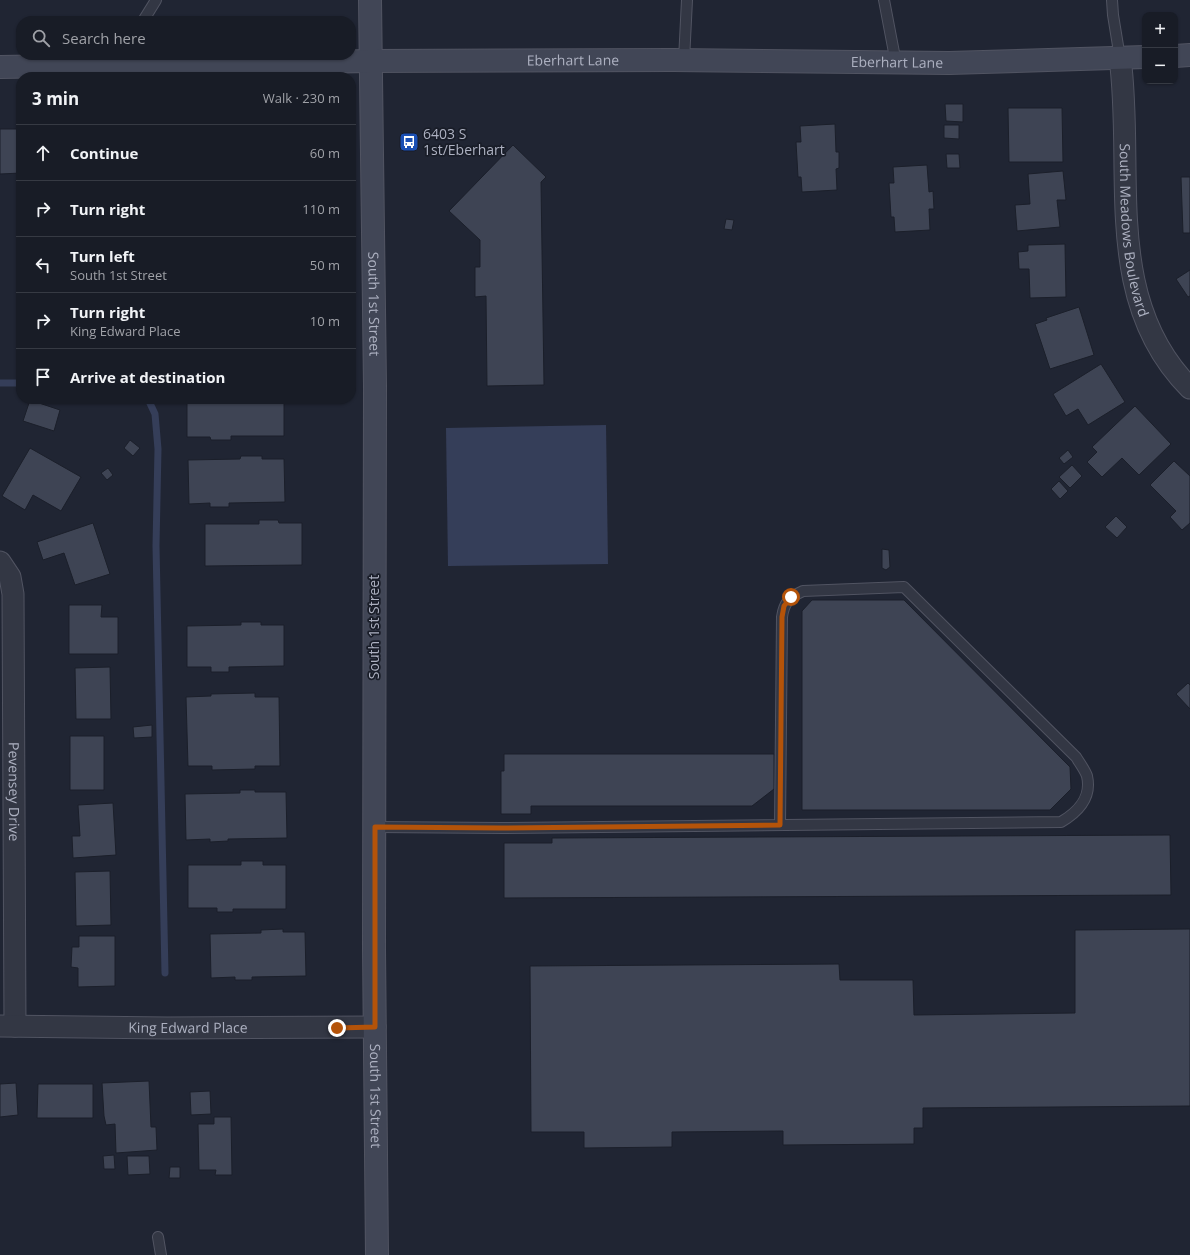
<!DOCTYPE html>
<meta charset="utf-8">
<style>
body{margin:0;font-family:"Open Sans",sans-serif;background:#252932;color:#f1f3f6}
.controls{position:absolute;right:12px;top:12px;display:grid;overflow:hidden;border-radius:8px;box-shadow:0 1px 3px #0004}
.controls button{width:36px;height:36px;display:grid;place-items:center;padding:0;border:0;border-bottom:1px solid #363a43;background:#181c26;color:#f1f3f6;font:20px sans-serif}
.stop{position:absolute;width:12px;height:12px;margin:-9px;border:3px solid #b45309;border-radius:50%;background:#fff}
.stop.end{background:#b45309;border-color:#fff;box-shadow:0 1px 4px #0008}
.list{margin:0;padding:0;list-style:none}
h2{display:flex;justify-content:space-between;align-items:center;height:52px;margin:0;padding:0 16px;font-size:17px}
h2 small{font-size:13px;font-weight:400;color:#9fa1a7}
.list li{display:grid;grid-template-columns:26px 1fr auto;gap:12px;align-items:center;box-sizing:border-box;height:56px;padding:0 16px;border-top:1px solid #363a43}
.list b{display:block;font-size:15px;white-space:nowrap}
.list p{margin:0;font-size:13px;white-space:nowrap;color:#9fa1a7}
.list em{font-size:13px;font-style:normal;color:#9fa1a7}
.icon{flex:none;width:22px;height:22px;fill:none;stroke:currentColor;stroke-width:2;stroke-linecap:round;stroke-linejoin:round}
.map{position:relative;flex:none;width:1190px;height:1255px;overflow:hidden}
.search{position:absolute;background:#181c26;box-shadow:0 1px 3px #0004;left:16px;top:16px;width:340px;height:44px;display:flex;align-items:center;gap:10px;box-sizing:border-box;padding:0 14px;border-radius:16px;color:#9fa1a7;font-size:15px}
.panel{position:absolute;background:#181c26;box-shadow:0 1px 3px #0004;left:16px;top:72px;width:340px;height:332px;border-radius:16px}
.map>svg:first-child{display:block}
.water{fill:#353e59}
.lines{fill:none;stroke-linecap:round;stroke-linejoin:round}
.stream{stroke:#353e59;stroke-width:7}
.building{fill:#3e4454;stroke:#1b1f2a}
.lane-casing{stroke:#515462;stroke-width:12}
.street-casing{stroke:#515462;stroke-width:23}
.secondary-casing{stroke:#515462;stroke-width:24}
.lane{stroke:#333744;stroke-width:10}
.street{stroke:#333744;stroke-width:21}
.secondary{stroke:#414656;stroke-width:22}
.route{stroke:#b45309;stroke-width:5}
.labels{text-anchor:middle;stroke-width:3.5;stroke-linejoin:round;paint-order:stroke}
.street-label{font-size:14px;fill:#adb1c1;stroke:#191d28}
.poi-label{font-size:14px;fill:#adb1c1;stroke:#191d28;text-anchor:start}
</style>
<div class="map">
<svg width="1190" height="1255" viewBox="0 0 1190 1255">
<rect width="100%" height="100%" fill="#202533"/>
<!-- water -->
<path class="water" d="M606,425l2,139 -160,2 -2,-138z"/>
<g class="lines">
<!-- stream -->
<path class="stream" d="M0,383h21
M148,399l7,15 3,35 -2,97 9,427"/>
</g>
<!-- building -->
<path class="building" d="M945,104h18v18l-17,-1z
M1008,108h54l1,54h-54z
M835,124l1,28h3v16l-3,1 1,21 -35,2 -1,-15h-3l-2,-35h5l-1,-16z
M944,125h15v14l-15,-1z
M0,129h21v44l-21,1z
M513,145l33,32 -5,5 3,203 -57,1 -1,-90 -11,1v-30h5v-27l-31,-29z
M946,154h13l1,14h-13z
M927,165l2,27 4,-1 1,18h-5l1,21 -35,2 -1,-15h-3l-2,-34h5l-1,-16z
M1063,171l3,29h-9l3,27 -43,4 -2,-26 15,-1 -2,-30z
M1181,177h9v56h-7z
M726,219l8,1 -2,10 -8,-1z
M1065,244l1,53 -36,1 -1,-29h-10l-1,-17 10,-1v-6z
M1190,270v26l-2,1 -12,-18z
M1079,307l15,48 -44,14 -15,-45 12,-4 -1,-2z
M1101,364l24,38 -37,23 -10,-16 -12,7 -13,-22z
M187,399h97v37h-53v4h-20l-1,-3h-23z
M30,400l30,10 -6,21 -31,-10z
M1135,406l36,38 -32,31 -17,-17 -20,19 -15,-15 10,-10 -5,-5z
M130,440l10,8 -7,8 -9,-8z
M30,448l51,29 -20,34 -28,-16 -8,15 -23,-14z
M1068,450l5,7 -9,7 -5,-6z
M241,456h21v3h22l1,43 -56,1v4h-19v-4l-21,1 -1,-44 52,-1z
M1174,461l16,15v47l-8,7 -12,-13 6,-6 -26,-26z
M1072,465l10,11 -12,12 -11,-11z
M108,468l5,7 -6,5 -6,-7z
M1059,481l9,10 -8,8 -9,-10z
M1116,516l11,11 -10,11 -12,-11z
M259,520h19l1,3h23v42l-97,1v-42h54z
M93,523l17,51 -35,11 -11,-32 -21,7 -6,-18z
M882,549l7,1 1,17 -4,3 -4,-2z
M812,600h92l166,167 1,22 -21,21h-248v-199z
M69,605h33l-1,12h17v37h-49z
M241,622h20v3h23v41l-55,1v5h-18v-5h-24v-41l54,-1z
M110,667l1,52h-35l-1,-51z
M1188,683l2,2v24l-14,-15z
M255,693v4h24l1,69h-25v3l-43,1v-4h-24l-2,-69 25,-1v-2z
M152,725v12l-18,1 -1,-11z
M70,736h34v54h-34z
M504,754h270v35l-22,17h-221v8h-30v-43h3z
M240,790h15v2h31l1,46 -59,1v2l-18,1v-3l-24,1 -1,-46 55,-1z
M113,803l3,52 -43,3 -1,-22h8l-2,-31z
M1170,835l1,60 -667,3v-55h48v-5z
M241,861h22v4h23v44h-53v3h-16v-4h-29v-43h53z
M110,871l1,54 -35,1 -1,-54z
M283,929v3h22l1,44 -54,1v3h-17v-3l-24,1 -1,-44 51,-1v-3z
M1190,929v177l-267,2v20h-9v16l-131,1v-14l-111,1v15l-88,1v-16h-53l-1,-166 309,-2 1,16h73l1,35 161,-2v-83z
M79,936h36v50l-37,1v-19l-7,-1 1,-20h7z
M149,1081l2,46h5l1,23 -41,3 -1,-29 -9,1 -2,-9 -2,-33z
M16,1083l2,32 -18,2v-33z
M38,1084h55v34h-56z
M210,1091l1,23 -20,1 -1,-23z
M214,1117h17l1,58h-17l1,-5h-17l-1,-46h16z
M114,1155l1,14h-11l-1,-13z
M127,1156h22l1,18 -22,1z
M170,1167h10v11h-11z"/>
<g class="lines">
<defs>
<path id="lane" d="M884,0l12,63
M1112,0l1,15 7,43
M143,21l13,-21
M684,60l3,-60
M375,827l126,1 560,-6c17,-10 31,-24 26,-46 -2,-6 -8,-14 -11,-19l-172,-170 -101,4c-13,6 -19,11 -21,26l-2,208
M158,1237l3,18"/>
<g id="street">
<path id="s1" d="M1120,58c15,112 -19,241 70,330"/>
<path id="s2" d="M0,562l10,15 3,17 2,432"/>
<path id="s3" d="M0,1026l167,2 208,-1"/>
</g>
<g id="secondary">
<path id="s4" d="M370,0l5,386 -1,563 3,306"/>
<path d="M1175,56l15,-1"/>
<path id="s5" d="M0,67l370,-6 303,-1 276,3 196,-6"/>
</g>
</defs>
<!-- lane casing -->
<use href="#lane" class="lane-casing"/>
<!-- street casing -->
<use href="#street" class="street-casing"/>
<!-- secondary casing -->
<use href="#secondary" class="secondary-casing"/>
<!-- lane -->
<use href="#lane" class="lane"/>
<!-- street -->
<use href="#street" class="street"/>
<!-- secondary -->
<use href="#secondary" class="secondary"/>
</g>
<g class="lines">
<!-- route -->
<path class="route" d="M337,1028l38,-1v-200l126,1 279,-3 2,-208 2,-11 7,-9"/>
</g>
<!-- icons -->
<defs>
<symbol id="bus-square" viewBox="-11 -11 22 22"><rect x="-9" y="-9" width="18" height="18" rx="4" fill="#1a4fb4" stroke="#191d28"/><path d="M-5-6H5V4H4V6H2V4H-2V6H-4V4H-5ZM-3.5-4V0h7V-4ZM-3.5 1.2v1.5H-2V1.2ZM2 1.2v1.5H3.5V1.2Z" fill="#fff"/></symbol>
</defs>
<g fill-rule="evenodd">
<use href="#bus-square" x="398" y="131" width="22" height="22"/>
</g>
<g class="labels">
<!-- street labels -->
<g class="street-label">
<text dy="5" stroke="none"><textPath href="#s5" startOffset="573">Eberhart Lane</textPath></text>
<text dy="5" stroke="none"><textPath href="#s5" startOffset="897">Eberhart Lane</textPath></text>
<text dy="5" stroke="none"><textPath href="#s1" startOffset="173">South Meadows Boulevard</textPath></text>
<text dy="5" stroke="none"><textPath href="#s4" startOffset="304">South 1st Street</textPath></text>
<text transform="translate(374 627) rotate(-90)" y="5">South 1st Street</text>
<text dy="5" stroke="none"><textPath href="#s2" startOffset="233">Pevensey Drive</textPath></text>
<text dy="5" stroke="none"><textPath href="#s3" startOffset="188">King Edward Place</textPath></text>
<text dy="5" stroke="none"><textPath href="#s4" startOffset="1096">South 1st Street</textPath></text>
</g>
<!-- poi labels -->
<g class="poi-label">
<text x="423" y="139">6403 S<tspan x="423" dy="16">1st/Eberhart</tspan></text>
</g>
</g>
</svg>
<div class="controls">
<button>+</button>
<button>−</button>
</div>
<div class="stop" style="left:791px;top:597px"></div>
<div class="stop end" style="left:337px;top:1028px"></div>
<div class="search"><svg class="icon" aria-label="search" viewBox="0 0 24 24"><circle cx="10" cy="10" r="6"/><path d="M15 15l6 6"/></svg>Search here</div>
<section class="panel">
<h2>3 min<small>Walk · 230 m</small></h2>
<ul class="list">
<li><svg class="icon" aria-label="ahead" viewBox="0 0 24 24"><path d="M12 20V5M6 11l6-6 6 6"/></svg><div><b>Continue</b></div><em>60 m</em></li>
<li><svg class="icon" aria-label="right" viewBox="0 0 24 24"><path d="M7 20v-9h11M14 6l5 5-5 5"/></svg><div><b>Turn right</b></div><em>110 m</em></li>
<li><svg class="icon" aria-label="left" viewBox="0 0 24 24"><path d="M17 20v-9H6M10 6l-5 5 5 5"/></svg><div><b>Turn left</b><p>South 1st Street</p></div><em>50 m</em></li>
<li><svg class="icon" aria-label="right" viewBox="0 0 24 24"><path d="M7 20v-9h11M14 6l5 5-5 5"/></svg><div><b>Turn right</b><p>King Edward Place</p></div><em>10 m</em></li>
<li><svg class="icon" aria-label="arrive" viewBox="0 0 24 24"><path d="M6 21V4h12l-3 4 3 4H6"/></svg><div><b>Arrive at destination</b></div></li>
</ul>
</section>
</div>
